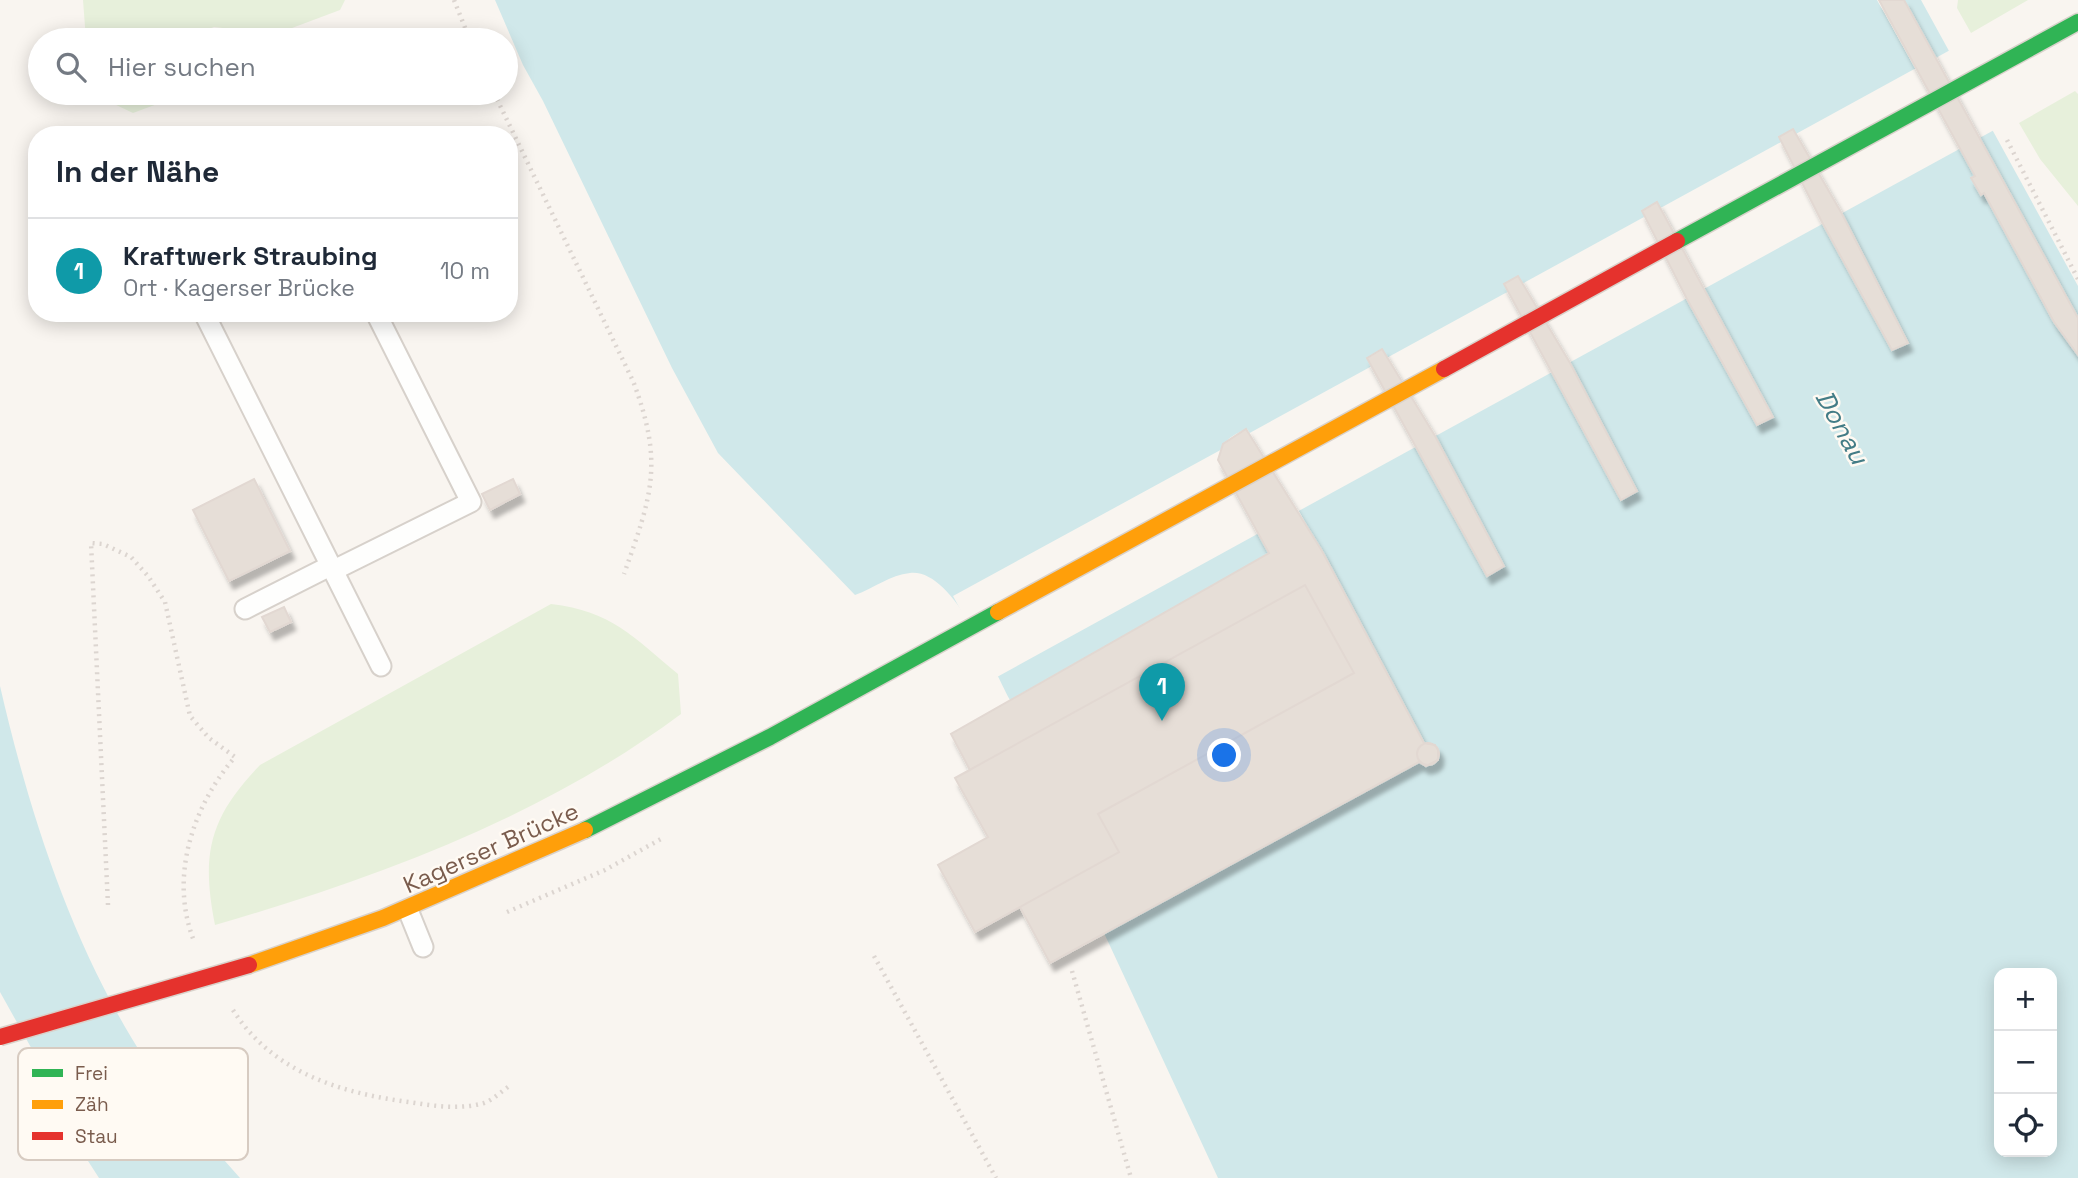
<!DOCTYPE html>
<html lang="de">
<meta charset="utf-8">
<style>
body{margin:0;font-family:"Space Grotesk",sans-serif;background:#f6f6f7;color:#1f2937}
.controls{position:absolute;right:21px;bottom:21px;display:grid;overflow:hidden;border-radius:14px;box-shadow:0 4px 18px #0003}
.controls button{width:63px;height:63px;display:grid;place-items:center;padding:0;border:0;border-bottom:2px solid #e0e1e3;background:#fff;color:#1f2937;font:35px sans-serif}
.you{position:absolute;left:1225px;top:756px;width:24px;height:24px;margin:-18px;border:5px solid #fff;border-radius:50%;background:#1a73e8;box-shadow:0 0 0 10px #1a73e833}
.badge{display:grid;place-items:center;width:46px;height:46px;border-radius:50%;background:#5c585b;color:#fff;font-size:23px;font-weight:700}
.pin{position:absolute;translate:-50% -58px;filter:drop-shadow(0 2px 4px #0008)}
.pin::after{content:'';position:absolute;top:37px;width:24px;height:21px;background:inherit;clip-path:polygon(0 0,100% 0,50% 100%)}
.list{margin:0;padding:0;list-style:none}
h2{display:flex;justify-content:space-between;align-items:center;height:91px;margin:0;padding:0 28px;font-size:30px}
h2 small{font-size:23px;font-weight:400;color:#747a83}
.list li{display:grid;grid-template-columns:46px 1fr auto;gap:21px;align-items:center;box-sizing:border-box;height:105px;padding:0 28px;border-top:2px solid #e0e1e3}
.list b{display:block;font-size:26px;white-space:nowrap}
.list p{margin:0;font-size:23px;white-space:nowrap;color:#747a83}
.list em{font-size:23px;font-style:normal;color:#747a83}
.icon{flex:none;width:38px;height:38px;fill:none;stroke:currentColor;stroke-width:2;stroke-linecap:round;stroke-linejoin:round}
.map{position:relative;flex:none;width:2078px;height:1178px;overflow:hidden}
.search{position:absolute;background:#fff;box-shadow:0 4px 18px #0003;left:28px;top:28px;width:490px;height:77px;display:flex;align-items:center;gap:18px;box-sizing:border-box;padding:0 24px;border-radius:38px;color:#747a83;font-size:26px}
.panel{position:absolute;background:#fff;box-shadow:0 4px 18px #0003;left:28px;top:126px;width:490px;height:196px;border-radius:28px}
.map>svg:first-child{display:block}
.green{fill:#e7f0db}
.water{fill:#d0e8ea;fill-rule:evenodd}
.pier{fill:#f9f5f0}
.building{fill:#e6ded7;stroke:#e2d8d2;stroke-width:2;filter:url(#shadow)}
.lines{fill:none;stroke-linecap:round;stroke-linejoin:round}
.lane-casing{stroke:#d7d1cb;stroke-width:23}
.fast-casing{stroke:#d9d2cb;stroke-width:19}
.slow-casing{stroke:#d9d2cb;stroke-width:19}
.jam-casing{stroke:#d9d2cb;stroke-width:19}
.path{stroke:#dcd5d0;stroke-width:4.5;stroke-dasharray:2 5;stroke-linecap:butt}
.lane{stroke:#fefefd;stroke-width:19}
.fast{stroke:#30b455;stroke-width:16}
.slow{stroke:#ff9f0a;stroke-width:16}
.jam{stroke:#e5322d;stroke-width:16}
.jam-bridge-casing{stroke:#d9d2cb;stroke-width:19;stroke-linecap:butt}
.jam-bridge{stroke:#e5322d;stroke-width:16}
.labels{text-anchor:middle;stroke-width:5;stroke-linejoin:round;paint-order:stroke}
.street-label{font-size:24px;fill:#7a5c4d;stroke:#fffaf3}
.water-label{font-size:26px;font-style:italic;fill:#437c86;stroke:#fffaf3}
.key{fill:#fffaf3;stroke:#d7cbc1;stroke-width:2}
.key-label{font-size:19px;fill:#7a5c4d}
</style>
<div class="map">
<svg width="2078" height="1178" viewBox="0 0 2078 1178">
<defs>
<filter id="shadow"><feDropShadow dx="4.5" dy="8" stdDeviation="2" flood-color="#0004"/></filter>
</defs>
<rect width="100%" height="100%" fill="#f9f5f0"/>
<!-- green -->
<path class="green" d="M83,0h262l-5,10 -64,24 -62,-7 -26,10v3h-102z
M1958,0h70l-57,33 -14,-25z
M2075,91l3,3v112l-38,-47 -21,-36z
M105,93h82l-54,20 -21,-10z
M551,604c61,7 82,33 127,70l3,40c-137,102 -303,164 -466,211 -14,-71 -6,-107 45,-160z"/>
<!-- water -->
<path class="water" d="M495,0h1382l98,176 -4,2 10,16 3,-1 70,129 24,33v823h-860l-114,-245 315,-171 13,3 7,-10 -4,-10 -11,-2 -125,-232 -52,-82c-16,6 -27,14 -29,31l51,93 -259,147c-18,-33 -57,-132 -100,-127 -20,2 -36,15 -55,22l-137,-142 -46,-85 -129,-267 -20,-36zM1999,973h53v179h-53z
M1904,0h17l157,286v32z
M0,686c30,130 73,263 146,375 27,42 61,80 94,117h-141l-29,-45 6,-5 -76,-136z"/>
<!-- pier -->
<path class="pier" d="M1952,49l44,80 -22,12 -42,-81z
M1918,67l45,80 -668,366 -49,-78z
M1226,447l35,85 -264,145 -44,-81z"/>
<!-- building -->
<path class="building" d="M1879,0h25l174,318v37l-24,-33 -70,-129 -3,2 -10,-17 4,-2z
M1793,129l49,85 66,129 -16,7 -69,-126 -44,-87z
M1657,202l116,215 -16,8 -70,-126 -45,-88z
M1518,276l52,87 67,128 -16,9 -117,-216z
M1382,349l53,87 69,130 -17,10 -120,-218z
M1246,429l76,122 102,192 11,2 3,5v10l-12,6 -7,-4 -369,201 -30,-56 -45,25 -37,-67 50,-28 -33,-59 15,-8 -19,-36 318,-181 -51,-93 5,-16z
M254,479l36,72 -61,30 -36,-71z
M513,479l7,15 -30,16 -8,-16z
M1305,585l49,88 -256,141 21,38 -144,80 -37,-67 50,-28 -33,-59z
M284,607l7,15 -21,10 -8,-15z
M1417 754a11 11 0 1 1 22 0a11 11 0 1 1-22 0Z"/>
<g class="lines">
<defs>
<path id="lane" d="M204,313l177,353
M332,571l139,-69 -95,-189
M245,609l85,-43
M408,910l15,37"/>
<path id="fast" d="M1677,241l401,-219
M585,830l185,-93 228,-125"/>
<path id="slow" d="M998,612l446,-243
M249,965l134,-47 202,-88"/>
<path id="jam" d="M1444,369l233,-128"/>
</defs>
<!-- lane casing -->
<use href="#lane" class="lane-casing"/>
<!-- fast casing -->
<use href="#fast" class="fast-casing"/>
<!-- slow casing -->
<use href="#slow" class="slow-casing"/>
<!-- jam casing -->
<use href="#jam" class="jam-casing"/>
<!-- path -->
<path class="path" d="M454,0l16,40
M494,93l139,288c31,82 19,114 -9,193
M2007,140l71,139
M108,905l-17,-362 12,1 28,13 17,19 17,26 25,114 19,22 26,19c-43,50 -66,121 -41,184
M507,912l98,-42 56,-31
M874,956l122,222
M1072,971l59,207
M233,1010c39,62 107,83 176,92 25,4 50,8 75,1 9,-3 19,-13 27,-18"/>
<!-- lane -->
<use href="#lane" class="lane"/>
<!-- fast -->
<use href="#fast" class="fast"/>
<!-- slow -->
<use href="#slow" class="slow"/>
<!-- jam -->
<use href="#jam" class="jam"/>
<defs>
<path id="jam-bridge" d="M0,1037l249,-72"/>
</defs>
<!-- jam-bridge casing -->
<use href="#jam-bridge" class="jam-bridge-casing"/>
<!-- jam-bridge -->
<use href="#jam-bridge" class="jam-bridge"/>
</g>
<g class="labels">
<!-- street labels -->
<g class="street-label">
<text transform="translate(491 848) rotate(-24)" y="8">Kagerser Brücke</text>
</g>
<!-- water labels -->
<g class="water-label">
<text transform="translate(1842 427) rotate(61)" y="9">Donau</text>
</g>
</g>
<!-- legend -->
<rect x="18" y="1048" width="230" height="112" rx="10" class="key"/>
<rect x="32" y="1069" width="31" height="8" fill="#30b455"/>
<rect x="32" y="1100" width="31" height="9" fill="#ff9f0a"/>
<rect x="32" y="1132" width="31" height="8" fill="#e5322d"/>
<g class="key-label">
<text x="75" y="1080">Frei</text>
<text x="75" y="1111">Zäh</text>
<text x="75" y="1143">Stau</text>
</g>
</svg>
<div class="controls">
<button>+</button>
<button>−</button>
<button><svg class="icon" aria-label="locate" viewBox="0 0 24 24"><circle cx="12" cy="12" r="6"/><path d="M12 2v4M12 18v4M2 12h4M18 12h4"/></svg></button>
</div>
<div class="you"></div>
<div class="pin badge" style="left:1162px;top:721px;background:#0f9aa8">1</div>
<div class="search"><svg class="icon" aria-label="search" viewBox="0 0 24 24"><circle cx="10" cy="10" r="6"/><path d="M15 15l6 6"/></svg>Hier suchen</div>
<section class="panel">
<h2>In der Nähe<small></small></h2>
<ul class="list">
<li><span class="badge" style="background:#0f9aa8">1</span><div><b>Kraftwerk Straubing</b><p>Ort · Kagerser Brücke</p></div><em>10 m</em></li>
</ul>
</section>
</div>
